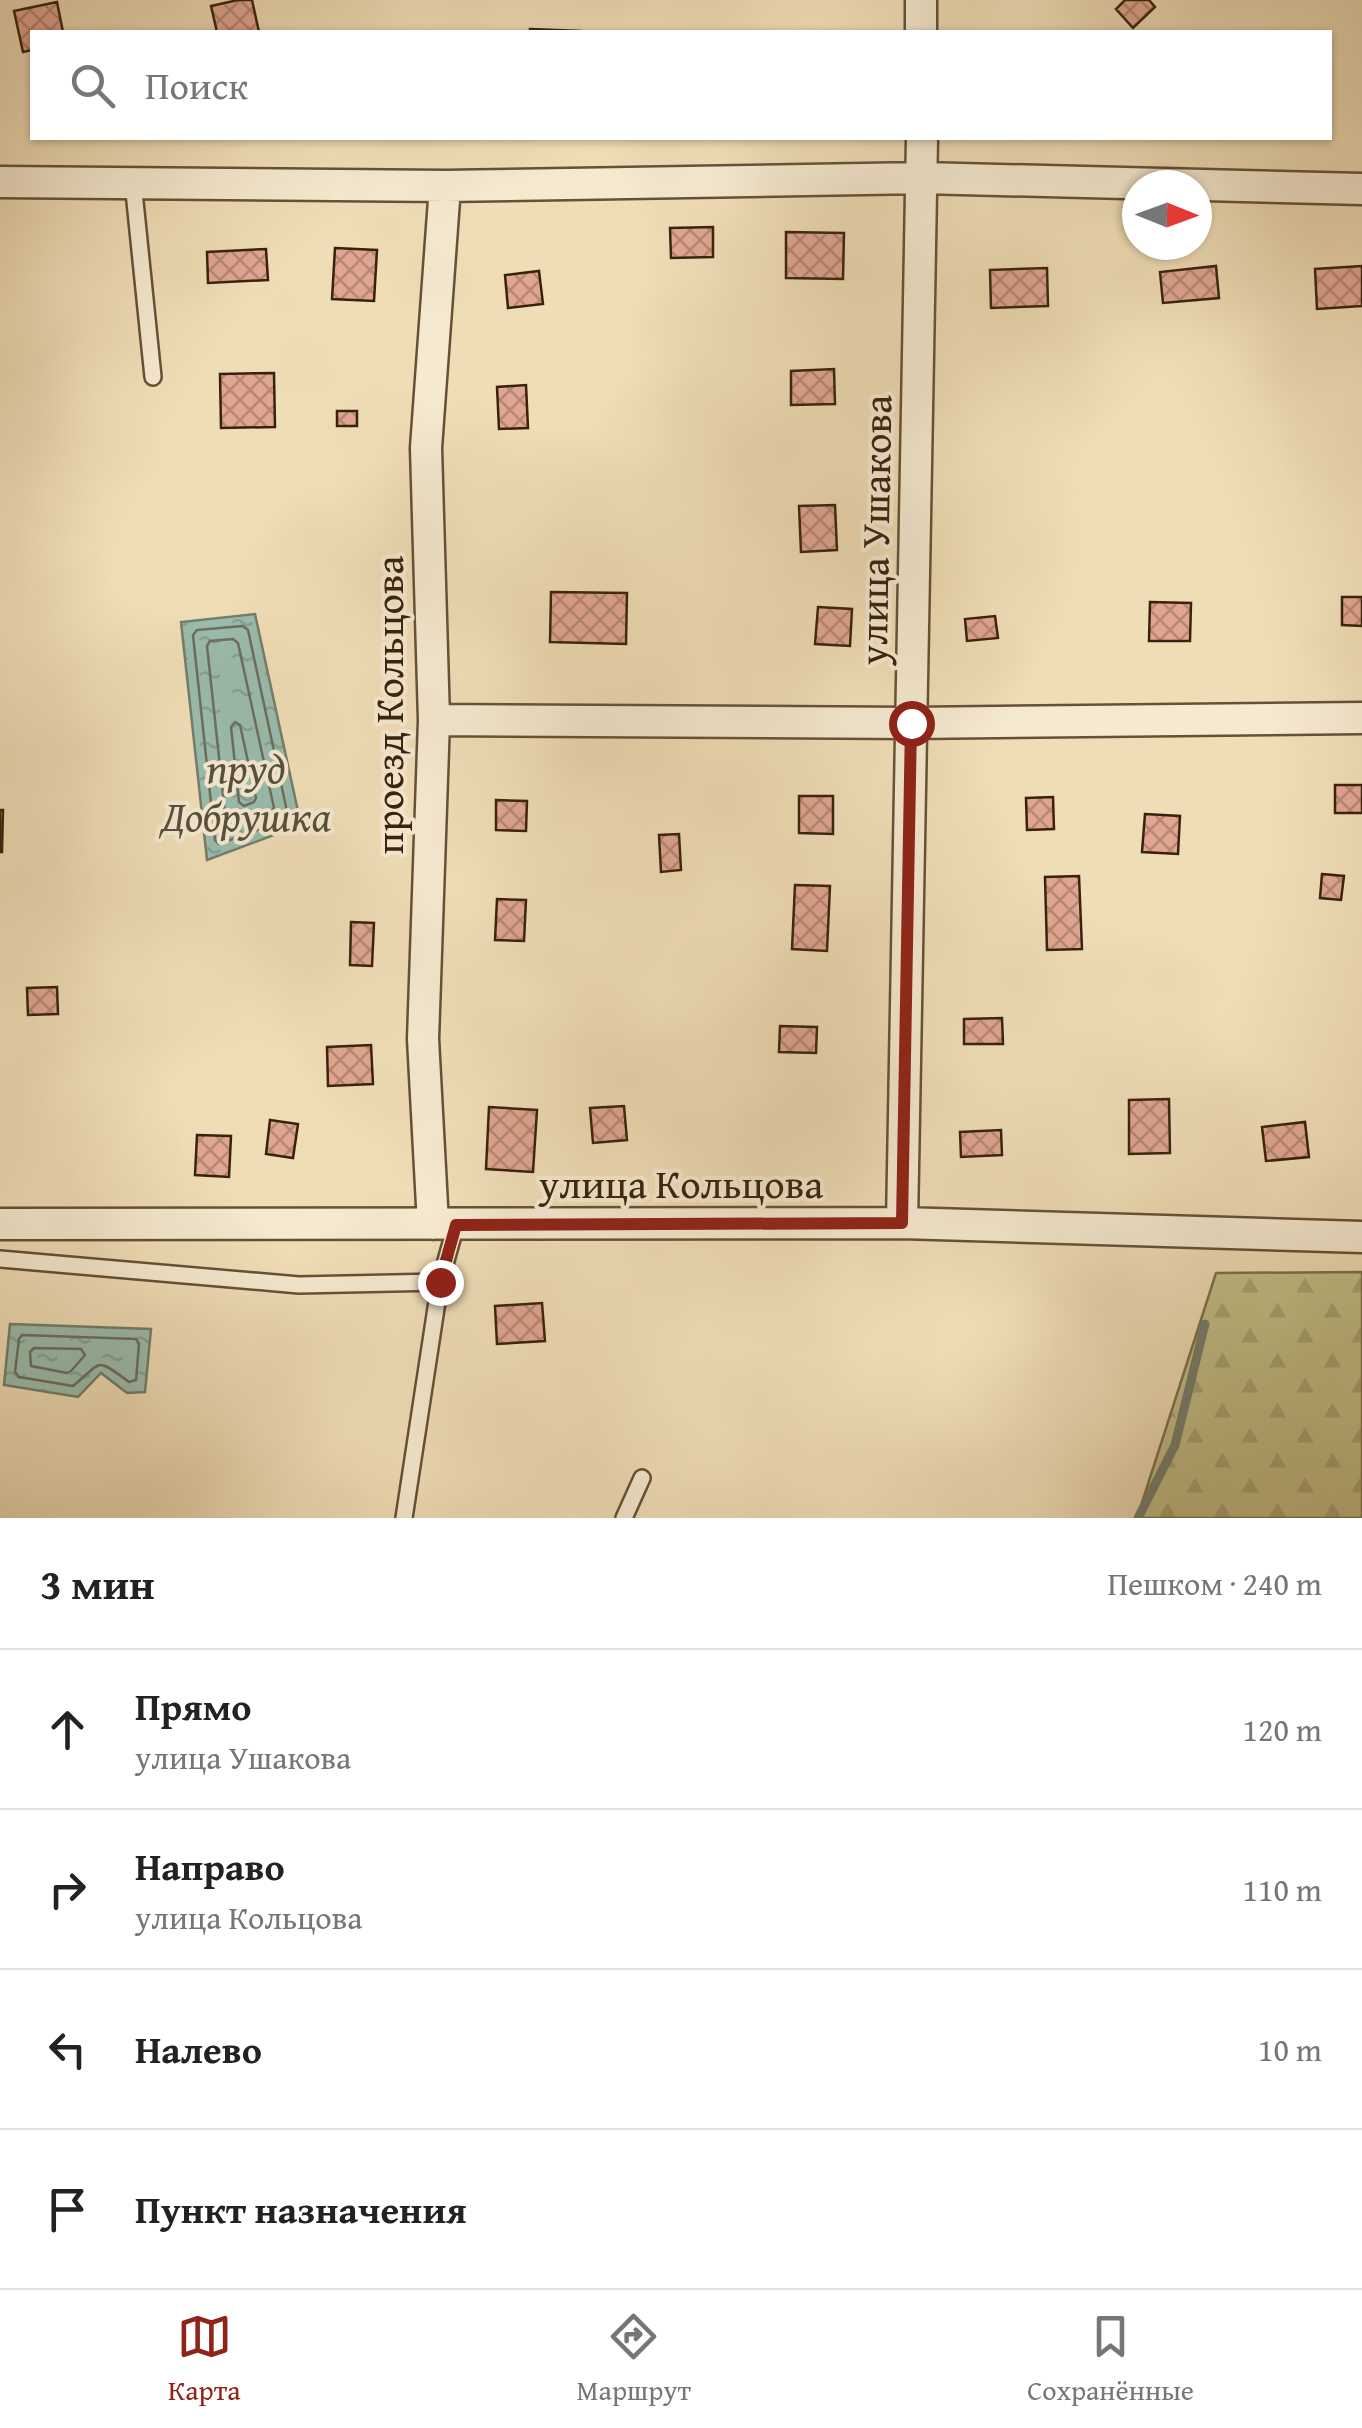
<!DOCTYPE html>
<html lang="ru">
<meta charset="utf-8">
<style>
body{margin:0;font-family:"Gentium Book Plus",serif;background:#f2f2f2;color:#222}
.compass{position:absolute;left:1122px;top:170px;width:90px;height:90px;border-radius:50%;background:#fff;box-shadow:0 2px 8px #0004;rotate:91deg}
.stop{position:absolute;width:30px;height:30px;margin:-22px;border:8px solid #8f2418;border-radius:50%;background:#fff}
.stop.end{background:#8f2418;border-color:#fff;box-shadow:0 2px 10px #0008}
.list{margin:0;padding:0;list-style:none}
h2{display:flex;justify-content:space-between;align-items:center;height:130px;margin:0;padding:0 40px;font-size:42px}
h2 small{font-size:32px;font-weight:400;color:#767676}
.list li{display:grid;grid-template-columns:65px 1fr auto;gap:30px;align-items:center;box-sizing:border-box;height:160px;padding:0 40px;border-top:2px solid #e0e0e0}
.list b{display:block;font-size:38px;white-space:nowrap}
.list p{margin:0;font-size:32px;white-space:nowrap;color:#767676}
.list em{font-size:32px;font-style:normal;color:#767676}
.icon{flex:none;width:55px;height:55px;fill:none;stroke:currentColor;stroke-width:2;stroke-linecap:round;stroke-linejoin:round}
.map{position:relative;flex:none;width:1362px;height:1518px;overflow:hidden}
.search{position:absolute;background:#fff;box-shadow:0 2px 8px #0004;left:30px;right:30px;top:30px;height:110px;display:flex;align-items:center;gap:25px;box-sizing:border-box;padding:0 35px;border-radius:0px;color:#767676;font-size:38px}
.sheet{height:770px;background:#fff}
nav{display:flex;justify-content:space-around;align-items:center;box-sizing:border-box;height:140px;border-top:2px solid #e0e0e0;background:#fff;font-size:28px;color:#767676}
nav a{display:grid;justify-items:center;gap:5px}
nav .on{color:#8f2418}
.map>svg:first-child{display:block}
.forest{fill:url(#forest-firs);stroke:#7d704a;stroke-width:2.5}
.water{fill:url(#water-ripples);stroke:#737e6d;stroke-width:2.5}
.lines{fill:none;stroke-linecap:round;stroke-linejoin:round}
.shore{stroke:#6a6f5d;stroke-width:2.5}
.stream{stroke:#737e6d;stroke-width:9}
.building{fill:url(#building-cross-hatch);stroke:#39220d;stroke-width:2.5}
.service-casing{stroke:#665137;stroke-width:20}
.minor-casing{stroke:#665137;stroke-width:35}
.service{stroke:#f5e9d0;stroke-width:15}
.minor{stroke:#f5e9d0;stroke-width:30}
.route{stroke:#8f2418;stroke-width:12}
.labels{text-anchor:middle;stroke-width:8;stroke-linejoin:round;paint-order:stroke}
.street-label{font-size:40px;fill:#39220d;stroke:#f5e9d0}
.water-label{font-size:42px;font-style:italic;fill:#56503d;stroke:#f5e9d0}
</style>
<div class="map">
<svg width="1362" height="1518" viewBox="0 0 1362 1518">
<defs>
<pattern id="forest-firs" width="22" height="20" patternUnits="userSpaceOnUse" patternTransform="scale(2.5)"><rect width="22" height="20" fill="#c1be88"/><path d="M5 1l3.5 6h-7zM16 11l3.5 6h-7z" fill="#a7a374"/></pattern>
<pattern id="water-ripples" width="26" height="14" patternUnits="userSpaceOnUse" patternTransform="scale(2.5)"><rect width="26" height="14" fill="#9abcad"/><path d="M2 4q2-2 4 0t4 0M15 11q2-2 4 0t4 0" fill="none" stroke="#85a194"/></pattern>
<pattern id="building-cross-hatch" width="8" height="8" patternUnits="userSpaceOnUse" patternTransform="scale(2.5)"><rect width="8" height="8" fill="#e0a691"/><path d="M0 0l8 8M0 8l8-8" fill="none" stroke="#b78775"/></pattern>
</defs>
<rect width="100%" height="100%" fill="#efddb6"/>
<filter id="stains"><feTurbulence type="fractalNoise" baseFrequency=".002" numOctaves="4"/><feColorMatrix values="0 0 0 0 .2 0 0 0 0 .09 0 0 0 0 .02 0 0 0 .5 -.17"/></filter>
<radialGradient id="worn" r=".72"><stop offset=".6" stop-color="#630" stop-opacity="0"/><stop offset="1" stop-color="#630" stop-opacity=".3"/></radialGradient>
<!-- forest -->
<path class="forest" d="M1362,1272v246h-225l79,-245z"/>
<!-- water -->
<path class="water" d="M255,614l46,211 -94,35 -26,-238z
M10,1324l141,5 -6,63 -18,1 -26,-20 -23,24 -74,-12z"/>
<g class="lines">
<!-- shore -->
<path class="shore" d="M243,626l5,4 40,186 -3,4 -66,24 -4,-4 -22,-205 4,-5z
M233,639l5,4 36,165 -3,4 -41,15 -4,-5 -19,-176 3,-5z
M235,722l5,3 16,73 -2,4 -10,4 -5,-4 -8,-75z
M22,1335l114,4 3,5 -3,36 -7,2c-35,-26 -26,-20 -56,4l-54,-9 -4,-5 4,-33z
M34,1348l47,1 4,6 -14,16 -4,2 -36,-7 -1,-14z"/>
<!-- stream -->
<path class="stream" d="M1138,1518l37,-73 30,-121"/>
</g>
<!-- building -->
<path class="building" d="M238,0h14l7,32h-42l-6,-26z
M1125,0h24l6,7 -22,21 -17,-19z
M57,2l6,30h-31v18l-9,2 -9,-41z
M530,29l51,2v1h-51z
M713,227v30l-42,1 -1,-30z
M786,232l58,1 -1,46 -57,-1z
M335,248l42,2 -3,51 -42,-2z
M266,249l2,31 -60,3 -1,-31z
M1216,266l3,32 -56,5 -3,-31z
M1362,266v40l-45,3 -2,-40z
M1047,268l1,38 -57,2 -1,-38z
M539,271l4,33 -35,4 -3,-33z
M834,369l1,35 -44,1v-34z
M274,373l1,54 -54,1 -1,-54z
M526,385l2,43 -29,1 -2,-42z
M337,411h20v15h-20z
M835,505l2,45 -36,2 -2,-46z
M551,592l76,1 -1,51 -76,-2z
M1342,597h20v29l-20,-1z
M1150,602l41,1 -1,38h-41z
M818,607l34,2 -2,37 -35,-2z
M995,616l3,22 -31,3 -2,-22z
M1335,785h27v28h-27z
M799,796h34v38l-34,-1z
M1053,797l1,32 -27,1 -1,-32z
M496,800l31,1 -1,30 -30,-1z
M0,810h3l-1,42h-2z
M1145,814l35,2 -2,38 -36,-2z
M679,834l2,36 -20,2 -2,-37z
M1322,874l22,2 -3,24 -21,-2z
M1079,876l3,73 -35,1 -2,-73z
M795,885l35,1 -3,65 -35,-2z
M497,899l29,1 -2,41 -29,-1z
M351,922l23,1 -2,43 -22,-1z
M57,987l1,27 -30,1 -1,-27z
M1002,1018l1,26h-39v-25z
M780,1026l37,1 -1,26 -37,-1z
M371,1045l2,39 -45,2 -1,-39z
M1169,1099l1,54 -41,1v-54z
M624,1106l3,34 -34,3 -3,-35z
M489,1107l48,3 -4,62 -47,-3z
M270,1120l28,4 -5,34 -27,-4z
M1305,1122l4,35 -43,4 -4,-34z
M1001,1130l1,25 -41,2 -1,-25z
M197,1135l34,1 -2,41 -34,-2z
M542,1303l3,38 -48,3 -2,-38z"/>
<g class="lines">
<defs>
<path id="service" d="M133,182l20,195
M0,1259l299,26 141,-3
M404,1518l36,-236 16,-57
M624,1518l18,-40"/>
<path id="minor" d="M921,0v32
M0,182l445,4 477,-8 440,11
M434,720l477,3 451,-5
M902,1223l20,-1085
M0,1224l902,-1 460,14
M433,1224l-10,-185 11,-319 -8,-272 19,-262"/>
</defs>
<!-- service casing -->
<use href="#service" class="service-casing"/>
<!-- minor casing -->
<use href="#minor" class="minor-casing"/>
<!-- service -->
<use href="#service" class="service"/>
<!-- minor -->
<use href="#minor" class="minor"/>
</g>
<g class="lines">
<!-- route -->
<path class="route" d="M440,1282l16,-57 446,-2 9,-500"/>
</g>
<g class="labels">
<!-- street labels -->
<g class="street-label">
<text transform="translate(875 530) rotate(-89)" y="14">улица Ушакова</text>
<text transform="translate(389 705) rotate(-90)" y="14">проезд Кольцова</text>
<text x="681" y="1198">улица Кольцова</text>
</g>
<!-- water labels -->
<g class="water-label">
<text x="246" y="783">пруд<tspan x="246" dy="48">Добрушка</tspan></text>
</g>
</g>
<rect width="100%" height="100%" filter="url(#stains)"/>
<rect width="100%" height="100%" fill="url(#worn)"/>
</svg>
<svg class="compass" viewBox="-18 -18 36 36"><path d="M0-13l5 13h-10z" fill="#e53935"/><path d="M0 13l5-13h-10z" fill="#767676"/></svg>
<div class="stop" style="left:911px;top:723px"></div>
<div class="stop end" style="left:440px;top:1282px"></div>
<div class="search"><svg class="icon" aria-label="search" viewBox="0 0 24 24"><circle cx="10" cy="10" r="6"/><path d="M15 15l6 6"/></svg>Поиск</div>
</div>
<section class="sheet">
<h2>3 мин<small>Пешком · 240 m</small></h2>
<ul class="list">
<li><svg class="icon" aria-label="ahead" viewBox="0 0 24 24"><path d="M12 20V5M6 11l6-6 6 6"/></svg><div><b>Прямо</b><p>улица Ушакова</p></div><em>120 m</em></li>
<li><svg class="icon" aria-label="right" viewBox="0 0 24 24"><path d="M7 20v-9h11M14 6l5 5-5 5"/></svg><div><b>Направо</b><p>улица Кольцова</p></div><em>110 m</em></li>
<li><svg class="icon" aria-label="left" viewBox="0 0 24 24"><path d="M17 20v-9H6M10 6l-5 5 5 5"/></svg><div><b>Налево</b></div><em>10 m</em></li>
<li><svg class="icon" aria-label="arrive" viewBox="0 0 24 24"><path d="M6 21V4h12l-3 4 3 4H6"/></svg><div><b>Пункт назначения</b></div></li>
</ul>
</section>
<nav>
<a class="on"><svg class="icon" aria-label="map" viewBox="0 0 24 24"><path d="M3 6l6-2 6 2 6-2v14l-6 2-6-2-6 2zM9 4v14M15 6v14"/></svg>Карта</a>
<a><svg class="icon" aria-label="directions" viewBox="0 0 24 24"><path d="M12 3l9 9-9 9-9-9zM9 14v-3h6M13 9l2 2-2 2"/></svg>Маршрут</a>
<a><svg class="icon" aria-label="saved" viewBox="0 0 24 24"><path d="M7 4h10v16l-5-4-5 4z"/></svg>Сохранённые</a>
</nav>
